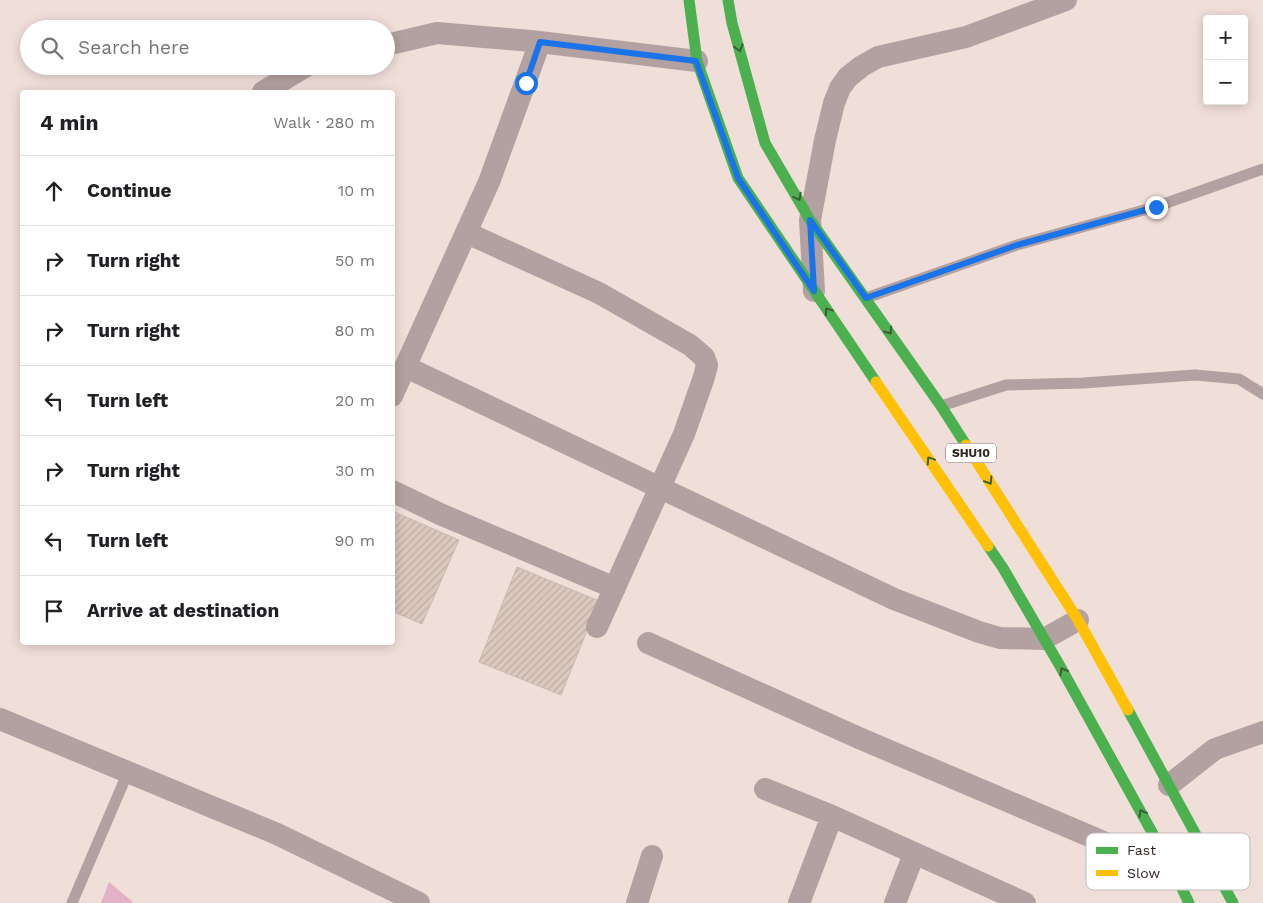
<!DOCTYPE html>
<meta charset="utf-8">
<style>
body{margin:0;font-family:"Work Sans",sans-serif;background:#f2f2f2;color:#202124}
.controls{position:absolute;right:15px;top:15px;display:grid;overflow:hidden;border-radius:5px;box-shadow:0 2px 12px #0003}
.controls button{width:45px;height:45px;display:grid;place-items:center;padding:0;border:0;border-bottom:1px solid #e0e0e0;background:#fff;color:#202124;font:25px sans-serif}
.stop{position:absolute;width:15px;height:15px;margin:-11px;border:4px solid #1a73e8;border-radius:50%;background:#fff}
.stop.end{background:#1a73e8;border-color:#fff;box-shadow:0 1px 5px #0008}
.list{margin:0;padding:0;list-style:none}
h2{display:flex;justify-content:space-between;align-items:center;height:65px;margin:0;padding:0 20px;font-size:21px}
h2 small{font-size:16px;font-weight:400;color:#757577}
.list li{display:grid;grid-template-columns:32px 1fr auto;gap:15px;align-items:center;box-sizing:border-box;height:70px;padding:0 20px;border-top:1px solid #e0e0e0}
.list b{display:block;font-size:19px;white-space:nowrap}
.list em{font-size:16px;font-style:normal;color:#757577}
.icon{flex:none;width:28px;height:28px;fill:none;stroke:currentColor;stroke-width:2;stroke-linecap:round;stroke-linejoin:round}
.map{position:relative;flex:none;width:1263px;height:903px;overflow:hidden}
.search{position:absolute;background:#fff;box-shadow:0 2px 12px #0003;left:20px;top:20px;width:375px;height:55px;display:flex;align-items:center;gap:12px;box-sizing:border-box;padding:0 18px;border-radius:28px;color:#757577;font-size:19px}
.panel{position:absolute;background:#fff;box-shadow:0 2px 12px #0003;left:20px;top:90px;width:375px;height:555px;border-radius:5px}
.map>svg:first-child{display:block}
.water{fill:#e3b1c5}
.building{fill:url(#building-hatch);stroke:#c6b9b4}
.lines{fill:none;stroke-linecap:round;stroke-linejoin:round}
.lane{stroke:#b3a1a1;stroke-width:11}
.street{stroke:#b3a1a1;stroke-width:22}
.fast{stroke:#4caf50;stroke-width:11}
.slow{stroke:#ffc107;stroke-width:11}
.oneway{stroke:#3b5c34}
.route{stroke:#1a73e8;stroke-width:6}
.labels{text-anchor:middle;stroke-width:5;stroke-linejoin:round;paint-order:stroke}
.shield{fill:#fff;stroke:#6e6664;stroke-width:1}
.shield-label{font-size:12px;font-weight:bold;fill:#302421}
.key{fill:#fff;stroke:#c1bdbc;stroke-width:1}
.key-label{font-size:14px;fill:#302421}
</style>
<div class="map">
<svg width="1263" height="903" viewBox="0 0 1263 903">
<defs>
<pattern id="building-hatch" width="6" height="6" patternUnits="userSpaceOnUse" patternTransform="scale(1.25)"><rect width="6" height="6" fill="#dcc9be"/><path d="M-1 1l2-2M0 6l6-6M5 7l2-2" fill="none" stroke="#bdaca3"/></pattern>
</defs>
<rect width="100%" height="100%" fill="#f0ded9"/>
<!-- water -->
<path class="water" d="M109,882l25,21h-33z"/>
<!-- building -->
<path class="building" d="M392,511l67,29 -37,84 -30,-13z
M517,567l82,34 -38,94 -82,-33z"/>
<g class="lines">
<!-- lane -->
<path class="lane" d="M866,298l151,-53 138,-38 108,-38
M941,406l65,-21 77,-2 112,-8 44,4 24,15
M72,903l56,-131"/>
<!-- street -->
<path class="street" d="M386,45l51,-12 94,8 166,20
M263,92l43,-26
M467,233l132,60 91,52 14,12 3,8 -3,12 -20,57 -87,193
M814,291l-4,-71 15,-80 9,-37 6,-15 8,-11 14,-11 16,-9 88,-20 100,-37
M406,367l488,232 85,33 21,6 44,1 34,-19
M392,396l97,-214 51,-140
M392,491l48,23 175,74
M648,643l211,95 315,134
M0,719l277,115 142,69
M1169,785l46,-36 48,-17
M765,789l67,27 193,87
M637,903l15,-47
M799,903l33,-87
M895,903l19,-49"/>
<!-- fast -->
<path class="fast" d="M689,0l8,61 41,117 138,204
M728,0l4,23 33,120 45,77 131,186 25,39
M988,546l15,22 57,98 114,206 15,31
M1128,710l105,193"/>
<!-- slow -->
<path class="slow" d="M876,382l112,164
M966,445l112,175 50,90"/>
</g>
<!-- one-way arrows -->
<defs><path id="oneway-chevron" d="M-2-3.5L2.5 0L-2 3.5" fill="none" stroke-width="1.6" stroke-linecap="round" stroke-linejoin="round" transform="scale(1.25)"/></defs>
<g class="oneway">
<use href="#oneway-chevron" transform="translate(739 48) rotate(75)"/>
<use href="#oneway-chevron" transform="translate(798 197) rotate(61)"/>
<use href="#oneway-chevron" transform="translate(828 311) rotate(-124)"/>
<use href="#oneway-chevron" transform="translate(889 331) rotate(55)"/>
<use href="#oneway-chevron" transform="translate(930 460) rotate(-124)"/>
<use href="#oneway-chevron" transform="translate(989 481) rotate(58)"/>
<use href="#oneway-chevron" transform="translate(1063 671) rotate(-119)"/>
<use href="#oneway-chevron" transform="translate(1142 813) rotate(-119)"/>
</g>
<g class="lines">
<!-- route -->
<path class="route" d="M526,83l14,-41 156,19 42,117 76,113 -4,-71 56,78 151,-53 139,-38"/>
</g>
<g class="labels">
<!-- shield labels -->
<rect class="shield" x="946" y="443.5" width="50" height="19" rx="4"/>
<g class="shield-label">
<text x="971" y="457">SHU10</text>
</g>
</g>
<!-- legend -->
<rect x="1086" y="833" width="164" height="57" rx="8" class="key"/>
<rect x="1096" y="847" width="22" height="7" fill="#4caf50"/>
<rect x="1096" y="870" width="22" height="6" fill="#ffc107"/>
<g class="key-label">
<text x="1127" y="855">Fast</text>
<text x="1127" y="878">Slow</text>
</g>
</svg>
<div class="controls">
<button>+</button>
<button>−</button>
</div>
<div class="stop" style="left:526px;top:83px"></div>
<div class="stop end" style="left:1156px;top:207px"></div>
<div class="search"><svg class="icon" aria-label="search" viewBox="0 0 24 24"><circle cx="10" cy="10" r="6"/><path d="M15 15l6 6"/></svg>Search here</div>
<section class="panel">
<h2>4 min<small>Walk · 280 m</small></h2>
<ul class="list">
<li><svg class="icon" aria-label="ahead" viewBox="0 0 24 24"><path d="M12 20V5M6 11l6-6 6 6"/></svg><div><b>Continue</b></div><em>10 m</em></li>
<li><svg class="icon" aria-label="right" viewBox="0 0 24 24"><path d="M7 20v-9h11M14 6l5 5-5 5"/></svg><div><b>Turn right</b></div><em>50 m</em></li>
<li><svg class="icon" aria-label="right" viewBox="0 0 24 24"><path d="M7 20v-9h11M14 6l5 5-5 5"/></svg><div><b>Turn right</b></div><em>80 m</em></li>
<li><svg class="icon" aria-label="left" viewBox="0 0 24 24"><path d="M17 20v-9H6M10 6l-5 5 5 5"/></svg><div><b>Turn left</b></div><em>20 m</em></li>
<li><svg class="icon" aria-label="right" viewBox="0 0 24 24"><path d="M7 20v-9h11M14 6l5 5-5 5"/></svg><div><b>Turn right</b></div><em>30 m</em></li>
<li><svg class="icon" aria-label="left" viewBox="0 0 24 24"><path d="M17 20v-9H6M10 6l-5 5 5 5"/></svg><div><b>Turn left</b></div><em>90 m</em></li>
<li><svg class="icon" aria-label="arrive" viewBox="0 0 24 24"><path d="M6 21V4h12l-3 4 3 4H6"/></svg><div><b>Arrive at destination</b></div></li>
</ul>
</section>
</div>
